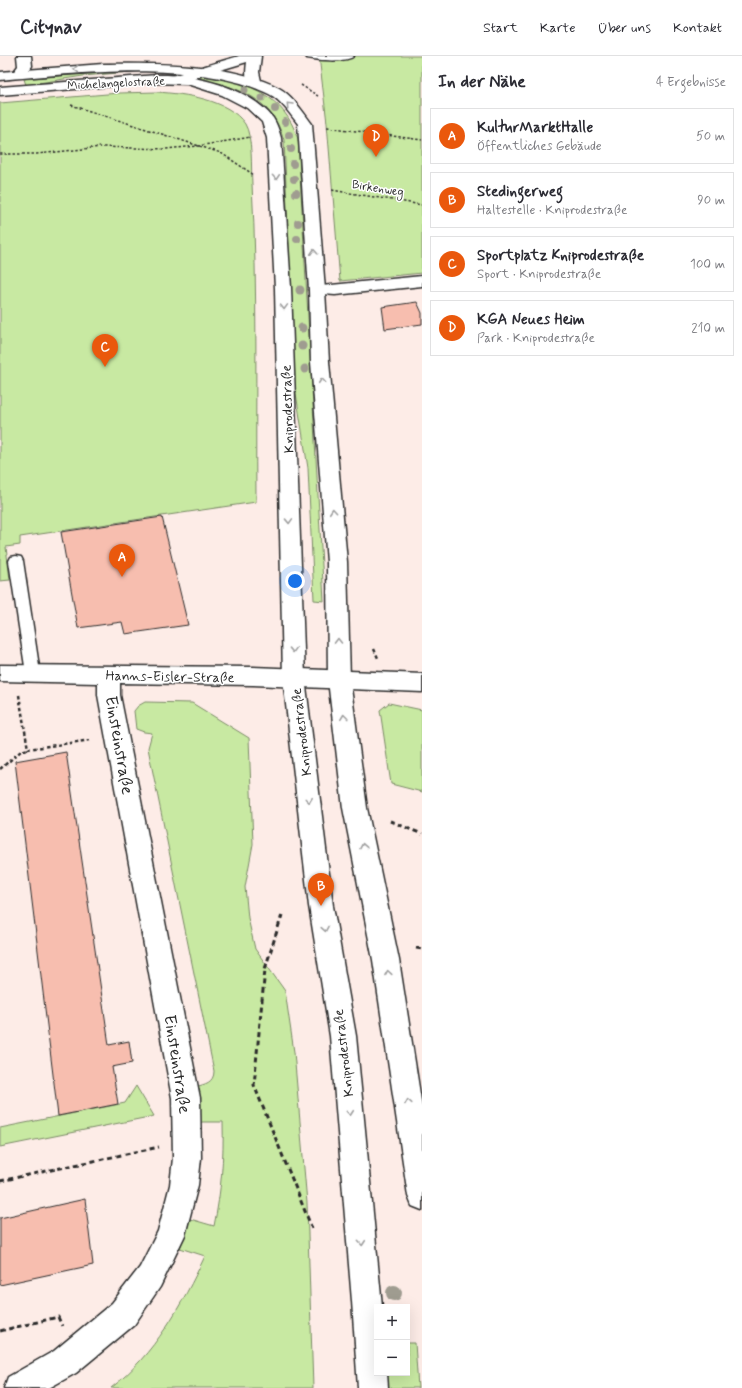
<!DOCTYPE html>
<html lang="de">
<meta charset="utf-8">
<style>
body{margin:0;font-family:Mynerve,sans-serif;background:#f7f7f7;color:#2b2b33}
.controls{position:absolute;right:12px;bottom:12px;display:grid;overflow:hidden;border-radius:0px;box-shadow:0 4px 16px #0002}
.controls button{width:36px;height:36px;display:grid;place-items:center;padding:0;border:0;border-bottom:1px solid #e1e1e2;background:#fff;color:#2b2b33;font:20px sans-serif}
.you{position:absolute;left:295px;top:525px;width:14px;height:14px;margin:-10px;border:3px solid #fff;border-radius:50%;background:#1a73e8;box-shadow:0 0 0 6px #1a73e833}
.badge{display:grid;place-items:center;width:26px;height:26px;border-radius:50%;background:#ea580c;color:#fff;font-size:13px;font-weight:700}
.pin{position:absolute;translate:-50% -33px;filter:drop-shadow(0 1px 2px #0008)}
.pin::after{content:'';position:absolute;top:21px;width:14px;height:12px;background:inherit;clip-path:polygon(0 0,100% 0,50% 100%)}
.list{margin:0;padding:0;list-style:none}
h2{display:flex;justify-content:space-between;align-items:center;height:52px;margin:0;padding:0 16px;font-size:17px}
h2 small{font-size:13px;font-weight:400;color:#7c7c81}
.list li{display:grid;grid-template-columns:26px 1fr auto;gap:12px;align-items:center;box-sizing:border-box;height:56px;margin:0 8px 8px;padding:0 8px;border:1px solid #e1e1e2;border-radius:0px}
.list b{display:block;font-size:15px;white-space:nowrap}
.list p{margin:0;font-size:13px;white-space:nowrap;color:#7c7c81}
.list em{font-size:13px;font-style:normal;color:#7c7c81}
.map{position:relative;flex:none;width:422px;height:1332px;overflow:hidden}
header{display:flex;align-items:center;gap:24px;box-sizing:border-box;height:56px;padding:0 20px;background:#fff;border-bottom:1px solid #e1e1e2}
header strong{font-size:19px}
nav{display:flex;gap:22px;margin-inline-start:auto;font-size:14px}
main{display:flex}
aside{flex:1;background:#fff}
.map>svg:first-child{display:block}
.green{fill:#c8e9a2;stroke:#7a8a66}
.building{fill:#f7beaf;stroke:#2b2b2b}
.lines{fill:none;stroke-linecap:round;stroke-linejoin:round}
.service-casing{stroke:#2b2b2b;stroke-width:3}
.minor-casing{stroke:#2b2b2b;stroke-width:3}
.secondary-casing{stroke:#2b2b2b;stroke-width:3}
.path-far2{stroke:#2b2b2b;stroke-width:1.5;stroke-dasharray:2.5 2;stroke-linecap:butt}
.path-far1{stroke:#2b2b2b;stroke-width:2.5;stroke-dasharray:3.5 2.5;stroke-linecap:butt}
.path{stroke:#2b2b2b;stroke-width:3;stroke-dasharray:5 3.5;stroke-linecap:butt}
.service{fill:#fff;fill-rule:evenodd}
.minor{fill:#fff;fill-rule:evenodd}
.secondary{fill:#fff;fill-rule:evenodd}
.tree{fill:#9f9c90}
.oneway{stroke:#a0a0a0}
.labels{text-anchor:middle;stroke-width:3;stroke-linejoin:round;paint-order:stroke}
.far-street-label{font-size:12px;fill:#2b2b2b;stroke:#fff}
.street-label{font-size:14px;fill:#2b2b2b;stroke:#fff}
.near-street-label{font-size:17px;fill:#2b2b2b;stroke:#fff}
</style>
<header>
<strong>Citynav</strong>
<nav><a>Start</a><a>Karte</a><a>Über uns</a><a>Kontakt</a></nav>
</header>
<main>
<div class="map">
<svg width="422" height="1332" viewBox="0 0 422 1332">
<rect width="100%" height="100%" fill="#fdece7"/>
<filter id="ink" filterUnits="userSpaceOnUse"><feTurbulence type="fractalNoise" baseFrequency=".025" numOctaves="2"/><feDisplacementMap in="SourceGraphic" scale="8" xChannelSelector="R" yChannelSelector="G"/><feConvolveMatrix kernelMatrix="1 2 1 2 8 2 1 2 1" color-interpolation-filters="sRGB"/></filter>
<g filter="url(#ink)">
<!-- green -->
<path class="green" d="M319,0h103v217l-82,8 -13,-158z
M129,14l13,1 -59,5 -57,9 -2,-6z
M211,18c39,11 73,21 87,65l26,462 -10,-1 -6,-132 -13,-81 -11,-247c-13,-45 -50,-54 -90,-62l-2,-3z
M157,36c28,2 71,7 88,32 8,13 6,45 7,60 6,106 3,212 4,318l-236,35v8l-14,2 4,33 -10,1v-478l119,-10z
M145,646l47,1 57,35 4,106 -8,43 3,31 7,31 30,42 9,61 13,151 6,185h-202c43,-33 71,-83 94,-132l-25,-8 10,-29 24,7c7,-34 10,-68 9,-104h-24l-4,-35c10,-3 19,-4 19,-16l-62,-303 -4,-20 4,-15 -8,-1 -8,-3 -2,-18 4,-5z
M389,647l33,7v82l-31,-8 -11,-74z
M136,1030l18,30 -154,31v-19l125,-25z
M407,1287h8l3,45h-32l-1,-15h22z"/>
<!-- building -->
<path class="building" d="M417,246l5,11v11l-37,5 -3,-22z
M162,461l26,108 -63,9 -3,-12 -44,6 -17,-96z
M66,696l43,293 20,-4 3,22 -20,4 6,37 -60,12 -43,-355z
M85,1143l8,66 -93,20v-67z"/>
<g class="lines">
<defs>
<path id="service" d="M306,0h48c-7,7 -37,4 -47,2z
M16,500l5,1 2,4 17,112 -2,4 -5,2 -5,-2 -2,-4 -17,-112 2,-4z"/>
<path id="minor" d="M17,0h14l1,10c-5,7 -8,13 -18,11l-2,-3 6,-8z
M239,0h22l-2,16 2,9 -2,3h-10c-4,-7 -3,-14 -2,-22l-70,21 -5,-1 -2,-3 2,-3z
M422,220v10l-87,9 -24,-2 -2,-3 2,-3z
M0,609l253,2 169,7v18l-169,-7 -133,-2v12l80,403 1,60 -3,27 -13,50 -25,52 -26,38 -58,48 -27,15h-45l4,-11 46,-26 58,-48 28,-36 18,-36 12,-46 3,-27 -1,-60 -74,-403v-12l-98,-2z"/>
<path id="secondary" d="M103,8c53,-1 128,-1 176,24 13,7 24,24 33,36l13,166 4,72 18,200 3,118 17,128 32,152 23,147v103l-10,-4 -4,-10 -35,-236 -30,-152 -15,-128 -1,-118 -16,-200 -2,-72 -11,-166c-8,-10 -17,-24 -29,-30 -69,-35 -193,-21 -269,-14v-8z
M157,19c37,-1 92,12 116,43 4,6 6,13 8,20l10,150 14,390 28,228 23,130 26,271h-5v66h10l1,15h-30l-6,-87 -22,-265 -21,-130 -26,-228 -8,-390 -8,-150 -5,-16 -15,-14 -25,-13 -35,-11 -37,-1 -150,12v-8z"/>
</defs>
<!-- service casing -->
<use href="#service" class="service-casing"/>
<!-- minor casing -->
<use href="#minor" class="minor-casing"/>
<!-- secondary casing -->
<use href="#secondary" class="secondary-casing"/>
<!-- path-far2 -->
<path class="path-far2" d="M301,29l17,11
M71,49l150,48 33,22
M327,71l95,13
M0,98h37l65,-7 63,2 33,-3 53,-9
M332,134l90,15"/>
<!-- path-far1 -->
<path class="path-far1" d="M374,593l4,9
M19,639l9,54 63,-9
M0,713l21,-18 7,-2"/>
<!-- path -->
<path class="path" d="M390,765l32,13
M282,859l-17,54 -11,116 59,146
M416,892l6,1
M0,1125l159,-34
M0,1275l58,-14 4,9"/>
<!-- service -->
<use href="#service" class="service"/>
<!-- minor -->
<use href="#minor" class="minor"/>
<!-- secondary -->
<use href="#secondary" class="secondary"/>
</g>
<!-- trees -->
<g class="tree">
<circle cx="245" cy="34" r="3.5"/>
<circle cx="262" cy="42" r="3.5"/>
<circle cx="275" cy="53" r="4"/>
<circle cx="285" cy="66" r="4"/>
<circle cx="289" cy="79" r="4"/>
<circle cx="291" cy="93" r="4"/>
<circle cx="293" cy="108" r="4"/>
<circle cx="294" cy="123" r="4"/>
<circle cx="296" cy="137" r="4"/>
<circle cx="298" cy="167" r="4"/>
<circle cx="297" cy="183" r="4"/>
<circle cx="300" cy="234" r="4.5"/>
<circle cx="302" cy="272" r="4.5"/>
<circle cx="302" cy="290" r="4.5"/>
<circle cx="305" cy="313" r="4.5"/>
<circle cx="394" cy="1237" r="8"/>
</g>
<!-- one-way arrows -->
<defs><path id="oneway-chevron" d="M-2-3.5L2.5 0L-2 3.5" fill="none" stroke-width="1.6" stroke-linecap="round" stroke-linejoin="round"/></defs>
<g class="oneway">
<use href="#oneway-chevron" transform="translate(76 13) rotate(175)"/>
<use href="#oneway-chevron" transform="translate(289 49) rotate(-133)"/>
<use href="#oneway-chevron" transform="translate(276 121) rotate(86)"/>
<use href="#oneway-chevron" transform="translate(314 196) rotate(-94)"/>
<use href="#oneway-chevron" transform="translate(284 251) rotate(88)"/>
<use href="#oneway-chevron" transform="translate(322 325) rotate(-95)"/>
<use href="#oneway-chevron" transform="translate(333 455) rotate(-95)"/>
<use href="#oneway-chevron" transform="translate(289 465) rotate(88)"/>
<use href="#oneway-chevron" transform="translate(338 585) rotate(-91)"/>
<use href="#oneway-chevron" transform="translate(293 594) rotate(88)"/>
<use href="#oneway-chevron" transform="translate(344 661) rotate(-97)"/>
<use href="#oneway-chevron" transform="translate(309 744) rotate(83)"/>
<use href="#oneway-chevron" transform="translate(363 790) rotate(-101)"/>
<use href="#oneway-chevron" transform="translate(325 873) rotate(80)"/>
<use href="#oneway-chevron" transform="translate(388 917) rotate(-99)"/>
<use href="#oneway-chevron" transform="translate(408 1046) rotate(-99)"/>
<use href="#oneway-chevron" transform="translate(350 1057) rotate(85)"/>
<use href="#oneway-chevron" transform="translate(362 1187) rotate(85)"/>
</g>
</g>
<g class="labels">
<!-- far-street labels -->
<g class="far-street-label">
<text transform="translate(116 27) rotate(-3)" y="4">Michelangelostraße</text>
<text transform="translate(378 132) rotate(9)" y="4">Birkenweg</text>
</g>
<!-- street labels -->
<g class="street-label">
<text transform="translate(287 353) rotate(-92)" y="5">Kniprodestraße</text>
<text transform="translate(170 620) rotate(1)" y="5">Hanns-Eisler-Straße</text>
<text transform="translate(301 676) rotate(-97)" y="5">Kniprodestraße</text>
<text transform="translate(343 997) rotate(-97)" y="5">Kniprodestraße</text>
</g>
<!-- near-street labels -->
<g class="near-street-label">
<text transform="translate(120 689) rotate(80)" y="6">Einsteinstraße</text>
<text transform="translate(178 1008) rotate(81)" y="6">Einsteinstraße</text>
</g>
</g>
</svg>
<div class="controls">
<button>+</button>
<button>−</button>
</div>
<div class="you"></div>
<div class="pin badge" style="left:122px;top:521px">A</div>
<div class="pin badge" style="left:321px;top:850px">B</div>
<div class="pin badge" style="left:105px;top:311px">C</div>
<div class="pin badge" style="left:376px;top:101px">D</div>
</div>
<aside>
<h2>In der Nähe<small>4 Ergebnisse</small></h2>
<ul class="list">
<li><span class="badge">A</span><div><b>KulturMarktHalle</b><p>Öffentliches Gebäude</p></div><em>50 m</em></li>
<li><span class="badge">B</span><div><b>Stedingerweg</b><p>Haltestelle · Kniprodestraße</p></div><em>90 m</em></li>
<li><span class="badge">C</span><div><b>Sportplatz Kniprodestraße</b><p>Sport · Kniprodestraße</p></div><em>100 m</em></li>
<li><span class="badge">D</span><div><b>KGA Neues Heim</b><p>Park · Kniprodestraße</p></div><em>210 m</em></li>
</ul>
</aside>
</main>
